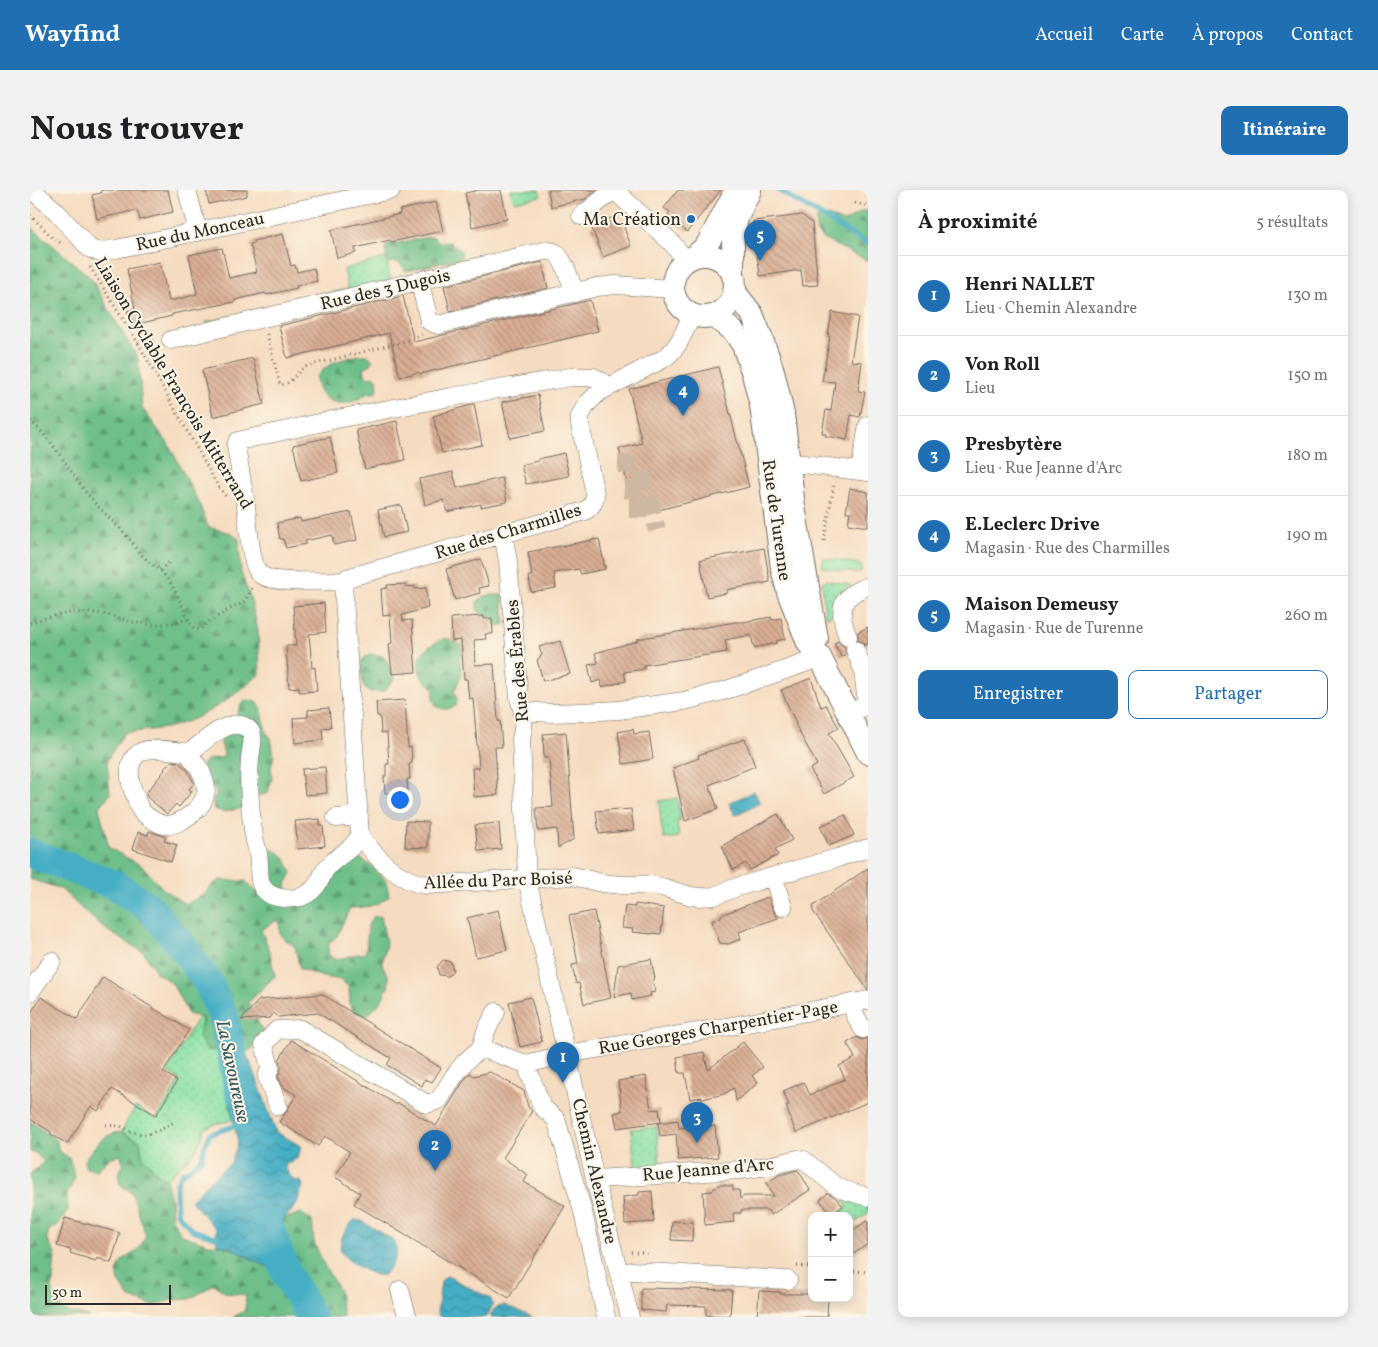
<!DOCTYPE html>
<html lang="fr">
<meta charset="utf-8">
<style>
body{margin:0;font-family:Vollkorn,serif;background:#f2f2f2;color:#202124}
.controls{position:absolute;right:15px;bottom:15px;display:grid;overflow:hidden;border-radius:10px;box-shadow:0 2px 12px #0003}
.controls button{width:45px;height:45px;display:grid;place-items:center;padding:0;border:0;border-bottom:1px solid #e0e0e0;background:#fff;color:#202124;font:25px sans-serif}
.scale{position:absolute;left:15px;bottom:12px;width:126px;box-sizing:border-box;padding-left:5px;border:2px solid #2b2b2b;border-top:0;font-size:14px;line-height:18px;white-space:nowrap;color:#2b2b2b;-webkit-text-stroke:4px #fcf5e5;paint-order:stroke}
.you{position:absolute;left:369px;top:609px;width:18px;height:18px;margin:-12px;border:4px solid #fff;border-radius:50%;background:#1a73e8;box-shadow:0 0 0 8px #1a73e833}
.badge{display:grid;place-items:center;width:32px;height:32px;border-radius:50%;background:#1f6fb2;color:#fff;font-size:16px;font-weight:700}
.pin{position:absolute;translate:-50% -41px;filter:drop-shadow(0 1px 2px #0008)}
.pin::after{content:'';position:absolute;top:26px;width:18px;height:15px;background:inherit;clip-path:polygon(0 0,100% 0,50% 100%)}
.list{margin:0;padding:0;list-style:none}
h2{display:flex;justify-content:space-between;align-items:center;height:65px;margin:0;padding:0 20px;font-size:21px}
h2 small{font-size:16px;font-weight:400;color:#757577}
.list li{display:grid;grid-template-columns:32px 1fr auto;gap:15px;align-items:center;box-sizing:border-box;height:80px;padding:0 20px;border-top:1px solid #e0e0e0}
.list b{display:block;font-size:19px;white-space:nowrap}
.list p{margin:0;font-size:16px;white-space:nowrap;color:#757577}
.list em{font-size:16px;font-style:normal;color:#757577}
.actions{display:flex;gap:10px;padding:15px 20px}
.actions a{flex:1;padding:11px 0;border:1px solid #1f6fb2;border-radius:10px;text-align:center;font-size:18px;color:#1f6fb2}
.actions .main{background:#1f6fb2;color:#fff}
.map{position:relative;flex:none;width:838px;height:1127px;overflow:hidden;border-radius:10px}
header{display:flex;align-items:center;gap:30px;box-sizing:border-box;height:70px;padding:0 25px;background:#1f6fb2;color:#fff}
header strong{font-size:24px}
nav{display:flex;gap:28px;margin-inline-start:auto;font-size:18px}
.intro{display:flex;align-items:center;justify-content:space-between;box-sizing:border-box;height:120px;padding:0 30px}
h1{margin:0;font-size:35px}
.button{padding:12px 22px;border-radius:10px;background:#1f6fb2;color:#fff;font-size:18px;font-weight:700}
main{display:flex;gap:30px;padding:0 30px}
aside{flex:1;background:#fff;border-radius:10px;box-shadow:0 2px 12px #0003}
.map>svg:first-child{display:block}
.green{fill:url(#green-dots);stroke:#5a8668}
.forest{fill:url(#forest-firs);stroke:#4c755a}
.water{fill:url(#water-waves);stroke:#386c78}
.lines{fill:none;stroke-linecap:round;stroke-linejoin:round}
.stream{stroke:#45aec4;stroke-width:5}
.river{stroke:#45aec4;stroke-width:30}
.building{fill:url(#building-back-hatch)}
.minor-tunnel{stroke:#cdb9a2;stroke-width:18;stroke-dasharray:18 9;stroke-linecap:butt}
.minor-casing{stroke:#72695f;stroke-width:19}
.major-casing{stroke:#72695f;stroke-width:24}
.path{stroke:#72695f;stroke-width:3;stroke-dasharray:1 4;stroke-linecap:butt}
.minor{stroke:#fff;stroke-width:18}
.major{stroke:#fff;stroke-width:22}
.poi-dot{fill:#1f6fb2;stroke:#fcf5e5;stroke-width:2}
.labels{text-anchor:middle;stroke-width:4;stroke-linejoin:round;paint-order:stroke}
.poi-label{font-size:18px;fill:#2b2b2b;stroke:#fcf5e5;text-anchor:end}
.street-label{font-size:18px;fill:#2b2b2b;stroke:#fcf5e5}
.water-label{font-size:19px;font-style:italic;fill:#345961;stroke:#fcf5e5}
</style>
<header>
<strong>Wayfind</strong>
<nav><a>Accueil</a><a>Carte</a><a>À propos</a><a>Contact</a></nav>
</header>
<div class="intro"><h1>Nous trouver</h1><a class="button">Itinéraire</a></div>
<main>
<div class="map">
<svg width="838" height="1127" viewBox="0 0 838 1127">
<defs>
<pattern id="green-dots" width="8" height="8" patternUnits="userSpaceOnUse" patternTransform="scale(1.25)"><rect width="8" height="8" fill="#89e1a5"/><path d="M2 2h.1M6 6h.1" fill="none" stroke="#76c18e" stroke-width="1.8" stroke-linecap="round"/></pattern>
<pattern id="forest-firs" width="22" height="20" patternUnits="userSpaceOnUse" patternTransform="scale(1.25)"><rect width="22" height="20" fill="#6ebf8a"/><path d="M5 1l3.5 6h-7zM16 11l3.5 6h-7z" fill="#5b9b71"/></pattern>
<pattern id="water-waves" width="16" height="10" patternUnits="userSpaceOnUse" patternTransform="scale(1.25)"><rect width="16" height="10" fill="#45aec4"/><path d="M0 5q4-4 8 0t8 0" fill="none" stroke="#3a8e9f"/></pattern>
<pattern id="building-back-hatch" width="6" height="6" patternUnits="userSpaceOnUse" patternTransform="scale(1.25)"><rect width="6" height="6" fill="#daae94"/><path d="M-1 5l2 2M0 0l6 6M5-1l2 2" fill="none" stroke="#b18e79"/></pattern>
</defs>
<rect width="100%" height="100%" fill="#fcf5e5"/>
<filter id="ink" filterUnits="userSpaceOnUse"><feTurbulence type="fractalNoise" baseFrequency=".02" numOctaves="2"/><feDisplacementMap in="SourceGraphic" scale="10" xChannelSelector="R" yChannelSelector="G"/><feConvolveMatrix kernelMatrix="1 2 1 2 8 2 1 2 1" color-interpolation-filters="sRGB"/></filter>
<filter id="wash" filterUnits="userSpaceOnUse"><feTurbulence type="fractalNoise" baseFrequency=".0096" numOctaves="4" result="noise"/><feDisplacementMap in="SourceGraphic" scale="20" xChannelSelector="R" yChannelSelector="G"/><feGaussianBlur stdDeviation="1.12" result="paint"/><feColorMatrix in="noise" values="0 0 0 0 0 0 0 0 0 0 0 0 0 0 0 0 0 1.4 0 .05"/><feComposite in="paint" operator="in"/></filter>
<g filter="url(#wash)">
<rect width="100%" height="100%" fill="#f5dcc0"/>
<!-- green -->
<path class="green" d="M481,0h28l2,6 -27,6z
M356,68l5,22 -184,44 -1,-2 142,-33 -4,-20z
M794,368l36,6 2,3v4l-6,2 -34,-6z
M796,390l25,5 -1,2c-13,2 -18,14 -15,26l-6,4 -4,-1 -3,-34z
M647,608l4,22 -4,1 2,16 -15,2 -3,-16 -2,-22z
M168,827l4,1 5,32h14l2,22 10,48 -19,4 -10,5c-6,28 -22,32 -38,51l-9,-7 -15,-17 -2,-15 -18,-9 6,-13 8,-12 20,12 24,-39 -13,-8z
M627,937l3,37 -25,3 -4,-38z
M814,1010l24,7v7l-15,10 13,17 -17,5v-30h-12l10,-9z"/>
<!-- forest -->
<path class="forest" d="M833,21h5v50l-43,-21 -9,-8v-14l12,-2 16,6c7,-3 12,-8 19,-11z
M0,36l61,52 21,37 26,43 4,50 27,37 30,58 9,24 23,6 8,6 2,34 10,27 7,30 2,44c-27,23 -55,44 -90,53 -15,3 -31,4 -46,6l-17,27 3,34 -11,14 10,40 33,18 22,24 21,14 21,-10 6,-9 8,-5 13,1h13l12,12 6,-46c17,3 22,11 28,26l-6,11 1,18 36,-18 26,-27 11,1 15,11 11,12 3,15c-14,11 -21,11 -39,12l-13,28 -8,7 -1,10 5,6c11,1 18,-6 30,-5l3,-3 2,-26 5,-8 8,-1 5,27 -4,22 7,12 -1,10 -7,15 -14,14 -13,-4 -4,-8 -1,-16 -7,-8 -19,-3 -23,-8 -5,-22 -15,-12 -1,-16 -18,11 8,19 6,27 -27,27 15,29 -7,14 -15,10 -16,-6h-18l-8,-12 3,-20 -14,-4 -16,-31 -15,-10 -14,-21 -35,-21 -27,-23 -20,-19 -31,-10v-14l35,11 44,18 26,18 9,14 17,10 8,17 30,37 18,23 1,19 5,7 5,-26 -8,-21 -27,-21 -13,-20 -5,-30 -21,-22 -19,-12 -31,-14 -74,-28z
M398,47h6c4,6 8,6 15,5l13,9 -1,7 -55,13c-6,-8 -7,-11 -17,-8l-3,-8 -1,-7 3,-4h5z
M328,165h10l5,6 -2,3 -7,4 1,6 3,3 6,-1 3,3 1,10 -3,4c-11,-1 -10,3 -18,7 -21,9 -40,-1 -41,-23 14,-16 23,-16 42,-22z
M462,405h11l2,30 -9,1 -5,-9c-11,-3 -14,-3 -14,-15l7,-6z
M416,448l10,4 6,5v7l-3,5 2,9 -1,11 -6,12 3,8 -1,7c-8,4 -12,4 -20,0 -1,-3 -2,-5 -3,-8 0,-3 1,-5 1,-8 -2,-6 -8,-7 -11,-11 -2,-3 -4,-7 -4,-11 -3,-16 14,-25 27,-30z
M340,464l13,2c3,3 11,19 11,23l-10,12 -14,1 -7,-6 -2,-23 3,-5z
M219,510l9,3 4,7 4,22 5,6 3,18 -3,11 1,10 -4,16 -9,3 -6,-4 -10,16 -20,4 -9,-3 -1,-9 4,-7 -6,-7 -9,-20 4,-6 17,-3 1,-3 -3,-11 3,-11 12,-16 6,-13z
M0,931l27,20 1,9 11,8 6,20 -8,16 1,16 -8,13 -11,7 -2,9 8,15 -3,40 11,17 26,6h-59v-67l3,-3 -3,-1v-72l14,-12 -9,-9 -5,-1z
M92,942l8,5 10,4 2,15 15,17 9,7 5,18 1,21 10,16 26,9 14,1 16,6 16,10 33,-2 -7,-28 4,-12 17,-6 11,8 2,21 10,23 15,26 4,26h-110l12,-6 1,-16 -20,-2 -12,-9 -24,15 -19,1 -17,6 -24,-8 -11,-16 -2,-10 5,-11 17,-12 7,-13 -14,-43 -12,-9 -2,-10 6,-10 -4,-9 -9,2 -14,13 -11,-2 -2,-7c9,-14 20,-28 38,-29z"/>
<!-- water -->
<path class="water" d="M724,601l6,12 -25,12 -6,-12z
M191,860h4l16,6 5,-3 10,23 20,56 25,14 -3,12 -13,7 2,6 7,10h7l2,4 -7,21 -12,13 -4,12 7,28 -17,9c-17,-7 -36,-22 -53,-24l-1,-15 -25,-28 17,-19 23,-19 7,-20 -15,-71z
M325,1030l7,1 32,20c7,12 -2,25 -10,34 -3,0 -5,1 -8,0 -8,-2 -33,-16 -35,-24 -3,-10 6,-26 14,-31z
M416,1086l3,1 41,21 3,6 -6,13h-47l-3,-4 4,-31 1,-2z
M474,1115l28,12h-42l4,-8z"/>
<g class="lines">
<!-- stream -->
<path class="stream" d="M748,0l90,54
M192,1049l-30,-9 -15,-17 -1,-24 2,-9 4,-7 8,-4 12,-11 1,-8 7,-16 31,-10"/>
<!-- river -->
<path class="river" d="M0,663l85,32 36,24 37,45 20,29 16,35 16,74
M237,1033l20,52 24,42"/>
</g>
<g id="blocks">
<!-- building -->
<path class="building" d="M71,0h67l5,22 -33,8 -3,-10 -40,9 -5,-24 9,-2z
M176,0h41v6l-38,8z
M449,0h22l6,29 -35,8 -7,-34z
M518,0h49l-12,9 -34,8z
M648,0h43l-34,42 -20,-16 3,-4 -6,-4z
M406,12l7,29 -52,11 -1,-2 -35,8 1,5 -19,5 -6,-28 69,-16v-4z
M772,25l10,8 6,62 -15,1 -2,-16 -41,6 -7,-55z
M584,27l3,7 5,-2 9,24 -28,11 -12,-31z
M253,44l8,32 4,-1 2,7 17,-4 3,13 -21,5 1,2 -31,7 -1,-2 -30,7v2l-63,12v2l-30,7 -1,-2 -7,2 -7,-12 8,-2 -8,-40 33,-7 9,39 14,-3 14,-4 -8,-39 33,-7 7,30 28,-6 -7,-28 4,-1 -1,-2z
M512,72l6,26 -98,23 -6,-25z
M373,106l11,46 176,-42 8,31 -178,43 -1,-2 -19,5 -11,-44 -102,25 -8,-32z
M802,122l26,5 -7,44 11,1 -4,29 7,1 -5,25 -9,-2 -4,25 -22,-4 1,-2 -4,-1 4,-23 5,1 4,-29 -13,-1 8,-44 -2,-1z
M223,168l11,46 -51,13 -11,-47z
M688,177l31,120 -114,29 -16,-67 23,-6 -13,-54z
M508,205l7,36 -35,7 -8,-36z
M444,214l8,41 -40,8 -9,-37z
M367,231l8,39 -40,9 -9,-39z
M300,247l8,36 -37,8 -8,-36z
M534,263l5,23 -43,8 -5,-19 17,-4v-2z
M423,282l4,16 45,-10 5,24 -26,5v-3l-34,8 -4,-12 -18,5 -6,-26z
M820,298l18,4v35l-20,-3 2,-12h-4z
M371,315l6,27 -23,5 -6,-27z
M321,322l6,28 -23,5 -2,-10 -27,6 1,3 -20,4 -3,-9h-3l-3,-16 23,-5 1,4z
M569,349l6,30 -24,5 -2,-5 -25,4 2,15 -25,4 -2,-16h3l-4,-24z
M734,358l6,34 -44,8 1,3 -20,4 -7,-37z
M451,369l8,27 -10,2 1,5 -25,7 -9,-31z
M376,394v3l9,-1v3l11,-1 2,20 -26,7 1,6 9,-1 4,52 -24,2 -3,-30 3,-1 -2,-28 -7,1 -2,-27 6,-1v-3z
M294,413l2,29 -17,2 3,34 3,-1 2,24 -18,1v-5l-10,1 -3,-42h10l-3,-40z
M454,426v3l8,-1 1,16h-8l1,5 -12,1 1,25 19,-1 4,57h2l2,26h-7l3,48 -24,2 -2,-29h7l-6,-70 -4,1 -2,-20h-3l-3,-39 -9,1 -1,-23z
M741,427l1,3 9,-2 4,21 -9,2 1,2 -23,5 -3,-13 -26,5 2,12 -83,13v4l-20,3 2,9 -24,6 -1,-7 -9,3 -4,-18 10,-2 -3,-10 42,-12v-2l98,-17h8z
M838,437v17l-4,1 -2,-3 -4,-2v-8z
M530,451l10,33 -27,7 -6,-21 5,-5 -3,-8z
M808,451l3,4 4,2v8l-4,2 -7,-14z
M781,488l10,29 5,-2 13,23 -10,5 25,44 -30,17 -14,-25 7,-4 -22,-41 1,-1 -15,-33z
M375,510l3,48 3,-1 1,16 -3,1 1,15h-3l1,12 -23,2 -1,-17h2v-12h3l-2,-31h-6l-1,-17h-3l-1,-14z
M299,518l2,19 -9,1 1,12 -28,3 -2,-25 15,-1v-7z
M603,539l1,5 15,-2 4,27 -30,5 -5,-32z
M536,542l8,107 -16,9 -1,-19 -19,2 -2,-23 17,-1 -4,-49h-5l-1,-24z
M715,549l10,27 -46,19 9,24 -33,12 -12,-53 26,-10 -1,-3z
M141,571l7,1 9,7 7,14 -5,6 3,2 -13,16 -3,-3 -9,10 -20,-17 -1,-4 19,-23 -1,-1z
M295,577l2,26 -22,2 -3,-26z
M590,619v1l11,-1 3,21 -35,4 -3,-23z
M748,624l14,26 -17,9 3,6 -28,15 -4,-7 -13,7 -11,-24 12,-7v-1z
M815,625l9,20 -25,11 -9,-20z
M290,629v7h3l2,20 -27,3 -3,-28z
M376,631l22,1v26l-23,-1z
M469,633l2,26 -23,2 -3,-26z
M119,641l17,6 -2,4 13,4 -6,17 -38,-13 5,-17 10,3z
M838,678v122l-55,-79v-5z
M738,707l5,13 5,8 -39,14 2,7 -13,5 -8,-1 -8,-22 9,-4v-2z
M605,714l29,4 -3,26 -9,-1v1l-20,-2 1,-3 -11,-1 3,-22 10,1z
M468,720l9,40 -31,7 -9,-39z
M564,721l17,87 -27,6 -5,-21 -3,1 -4,-19 6,-1 -9,-48z
M621,769l4,20 -2,1 2,12 -5,1 1,3 -19,4 -1,-7 -17,4 4,-32z
M413,770l8,2 2,8 -5,6 -9,-1 -2,-8z
M73,787l86,53 -26,42 14,9 -21,34 -44,-26 -14,22 -7,-5 -24,38 -16,-10v-2l-21,-13v-105l11,-17 36,22z
M292,804l119,74 -9,14 -7,-3 -3,7 -35,-21 4,-7 -73,-45 -40,4 -4,-4 -4,5 -29,2 18,-20z
M501,807l11,45 -22,5 -11,-45z
M827,847l5,3 6,-2v64l-72,31 -10,-27 3,-1 -6,-14 21,-9 6,13 35,-16 -6,-13 16,-8 -8,-15z
M261,850l106,65 1,-2 38,23 27,-44 7,-9 4,3 16,-4 34,19 4,16 4,4 -29,47 25,17 -4,7 41,24 -56,92 -155,-94 6,-11 -25,-16 15,-25 -25,-16 -7,10 -39,-24 7,-10 10,-17 -14,-9 -4,-9 4,-11 -2,-2 -1,-4z
M713,852l20,25 -11,9 6,7 -22,18 -2,-13 -10,6 -22,5v-2l-12,2 -5,-26h-6l-2,-16 27,-5 4,18z
M616,886l5,34 8,-1 2,13 -44,6 -3,-15 8,-2 -4,-30z
M648,930l1,8 36,-2 3,31 -40,3 -2,-26 -16,2 -2,-13z
M768,980l12,20 -39,25 -3,-5h-27v3h-8l1,9 -29,3 -2,-33 9,-1 6,-6h8l1,1h6v4h6l1,9 4,-3h30l-8,-13 13,-8z
M622,1001l2,31 -29,2 -2,-27 16,-2v-3z
M798,1003l8,5 7,8 -12,9 -11,-15z
M35,1028l55,15 -9,30 -14,-5 -1,3 -26,-8 1,-3 -14,-4z
M838,1030v24l-19,13v-24z
M642,1031l21,1 -1,19 -21,-1z
M611,1098l91,2 -2,26 -24,-1v-9l-39,-1 -1,7 -25,-2z
M729,1101l21,1v2h32v4h16l-1,19h-70z"/>
</g>
</g>
<g filter="url(#ink)">
<use href="#blocks" fill-opacity="0" stroke="#72695f" stroke-width="1"/>
<g class="lines">
<!-- minor-tunnel -->
<path class="minor-tunnel" d="M588,274l21,1 18,65
M594,299l23,2
M599,319h23"/>
<defs>
<path id="minor" d="M2,0l24,21 33,37 9,4 18,-3 275,-59
M157,0l11,42
M584,0l57,52 15,18
M551,26l33,-26
M390,92l9,39 9,4 159,-38 19,-2 56,4
M141,150l373,-89c4,0 8,-1 12,2 8,6 15,30 19,40
M750,262l15,11 73,9
M830,281l8,-46
M473,344l5,27 11,137c5,15 6,26 2,41l6,140 68,300 35,138
M313,393l17,253c17,22 37,45 67,49l146,-9 29,7 20,2h28l12,2 29,9 9,1 14,-1 23,-9 100,-29 31,-10
M313,393l-7,-2c-16,0 -66,3 -76,-7 -10,-9 -12,-53 -14,-68 -3,-20 -7,-40 -10,-61l2,-4 99,-22 114,-22 120,-20h23l15,9
M313,393l4,-5 238,-67c7,-5 10,-9 10,-17l-15,-70v-8l6,-11 13,-13 64,-33c16,-11 21,-27 29,-44
M818,447c-11,-27 -8,-41 20,-51
M494,521l27,2 31,-1 37,-2 65,-9 39,-10 27,-9 58,-20 12,-5
M818,524l19,-9 -4,-36 -8,-19
M159,563c2,6 7,10 10,15 10,18 10,31 -6,45 -7,5 -18,13 -28,12 -7,-1 -18,-8 -23,-13 -3,-4 -5,-9 -6,-14 -7,-15 -12,-39 7,-47 10,-4 34,0 46,2 13,-10 41,-38 58,-25 10,6 3,22 3,32 -2,22 0,54 4,76 1,6 3,12 4,18 2,9 0,22 3,30 6,15 26,16 40,13 8,-3 15,-9 19,-17 2,-3 3,-7 5,-10 10,-14 26,-18 35,-34
M306,628l23,-2
M743,687l10,30
M0,802l22,-31
M823,813l2,12 8,14
M451,858l45,16 41,-10 176,-30 125,-24
M496,874l16,43 14,12 27,93 23,105
M248,916l-11,-29 3,-9 -6,-24 13,-14 23,-1 127,75 12,-4 15,-24 11,-14 16,-14 5,-17 10,-19
M565,989l145,-9 29,-4 29,-7 6,1 29,24 11,6 24,7
M590,1083l11,-2 157,9
M370,1100l7,26 1,1"/>
<path id="major" d="M643 96a31 31 0 1 1 62 0a31 31 0 1 1-62 0Z
M665,66l12,-11 27,-51
M703,86v-37l4,-21 13,-28
M704,101l18,23 10,25 11,32 10,43 11,93 23,132
M681,126l14,8 9,8 9,13 10,29 8,31 21,163 6,24 20,51 12,14 48,96"/>
</defs>
<!-- minor casing -->
<use href="#minor" class="minor-casing"/>
<!-- major casing -->
<use href="#major" class="major-casing"/>
<!-- path -->
<path class="path" d="M825,13l13,3
M0,25l22,22 9,6
M60,77l48,76 80,143 9,12
M101,135l7,-2 6,6
M237,144l13,51c13,-1 16,-14 27,-19l95,-24 20,-7
M108,153l17,-3
M0,231c25,20 39,51 59,75 11,14 26,26 37,39 7,8 12,17 20,24 4,5 10,7 15,12 15,16 21,37 31,56l8,3 7,-7 28,-17 6,-2 4,-3 7,-13
M794,351l10,-56
M130,380l11,-9
M0,433c24,-9 52,-14 77,-8 13,2 25,8 38,9 15,2 29,-1 43,-5
M76,935l14,1 12,6 14,3 14,-5 16,-9
M601,1062l18,1
M767,1076l15,1
M819,1081l19,1"/>
<!-- minor -->
<use href="#minor" class="minor"/>
<!-- major -->
<use href="#major" class="major"/>
</g>
</g>
<!-- markers -->
<circle class="poi-dot" cx="661" cy="29" r="5"/>
<g class="labels">
<!-- poi labels -->
<g class="poi-label">
<text x="651" y="35">Ma Création</text>
</g>
<!-- street labels -->
<g class="street-label">
<text transform="translate(170 41) rotate(-12)" y="6">Rue du Monceau</text>
<text transform="translate(355 99) rotate(-13)" y="6">Rue des 3 Dugois</text>
<text transform="translate(144 193) rotate(59)" y="6">Liaison Cyclable François Mitterrand</text>
<text transform="translate(747 330) rotate(82)" y="6">Rue de Turenne</text>
<text transform="translate(478 341) rotate(-17)" y="6">Rue des Charmilles</text>
<text transform="translate(487 471) rotate(-95)" y="6">Rue des Érables</text>
<text transform="translate(468 690) rotate(-2)" y="6">Allée du Parc Boisé</text>
<text transform="translate(688 837) rotate(-10)" y="6">Rue Georges Charpentier-Page</text>
<text transform="translate(678 979) rotate(-5)" y="6">Rue Jeanne d'Arc</text>
<text transform="translate(565 981) rotate(77)" y="6">Chemin Alexandre</text>
</g>
<!-- water labels -->
<g class="water-label">
<text transform="translate(204 881) rotate(78)" y="7">La Savoureuse</text>
</g>
</g>
</svg>
<div class="controls">
<button>+</button>
<button>−</button>
</div>
<div class="scale">50 m</div>
<div class="you"></div>
<div class="pin badge" style="left:533px;top:893px">1</div>
<div class="pin badge" style="left:405px;top:981px">2</div>
<div class="pin badge" style="left:667px;top:953px">3</div>
<div class="pin badge" style="left:653px;top:226px">4</div>
<div class="pin badge" style="left:730px;top:71px">5</div>
</div>
<aside>
<h2>À proximité<small>5 résultats</small></h2>
<ul class="list">
<li><span class="badge">1</span><div><b>Henri NALLET</b><p>Lieu · Chemin Alexandre</p></div><em>130 m</em></li>
<li><span class="badge">2</span><div><b>Von Roll</b><p>Lieu</p></div><em>150 m</em></li>
<li><span class="badge">3</span><div><b>Presbytère</b><p>Lieu · Rue Jeanne d'Arc</p></div><em>180 m</em></li>
<li><span class="badge">4</span><div><b>E.Leclerc Drive</b><p>Magasin · Rue des Charmilles</p></div><em>190 m</em></li>
<li><span class="badge">5</span><div><b>Maison Demeusy</b><p>Magasin · Rue de Turenne</p></div><em>260 m</em></li>
</ul>
<div class="actions"><a class="main">Enregistrer</a><a>Partager</a></div>
</aside>
</main>
